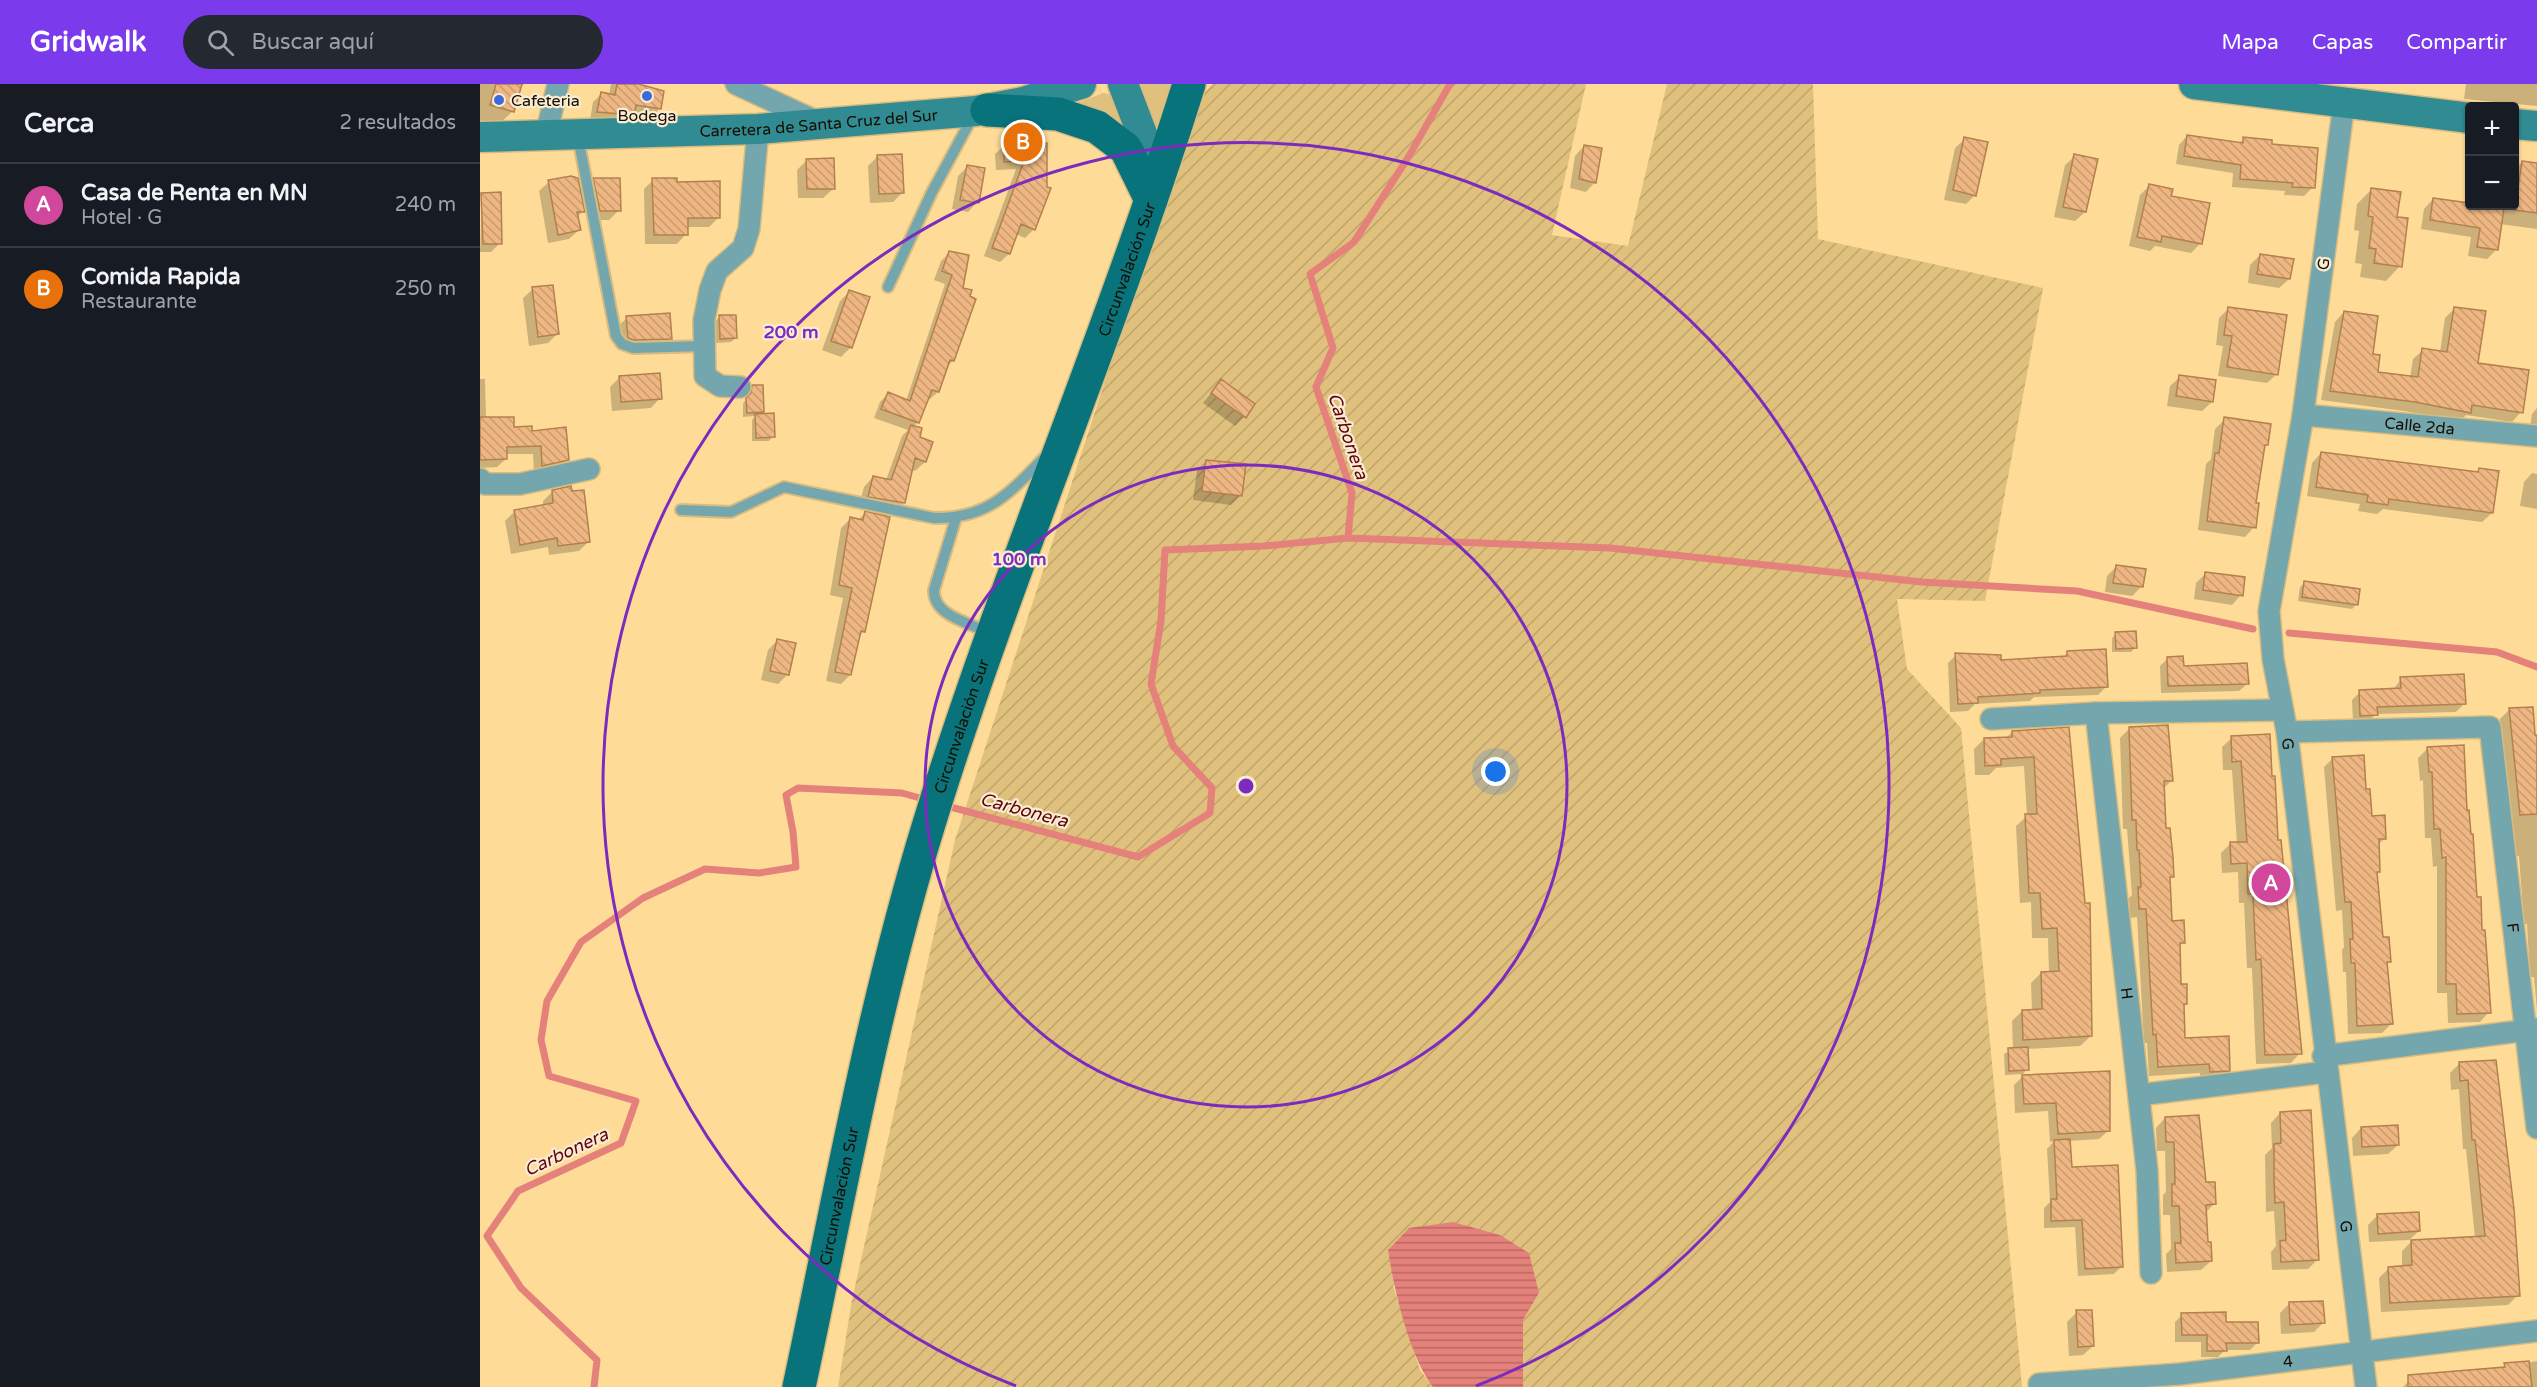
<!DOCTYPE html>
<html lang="es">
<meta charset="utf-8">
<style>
body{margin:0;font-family:"Varela Round",sans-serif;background:#242831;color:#f1f3f6}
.controls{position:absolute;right:18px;top:18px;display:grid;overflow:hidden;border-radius:6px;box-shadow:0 2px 4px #0004}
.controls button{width:54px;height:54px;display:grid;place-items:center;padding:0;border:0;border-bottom:2px solid #363941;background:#171b24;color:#f1f3f6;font:30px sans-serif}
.you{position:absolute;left:1016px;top:688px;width:21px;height:21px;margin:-15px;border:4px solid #fff;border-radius:50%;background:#1a73e8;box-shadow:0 0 0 9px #1a73e833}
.badge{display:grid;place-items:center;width:39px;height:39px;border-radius:50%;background:#7c3aed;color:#fff;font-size:20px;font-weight:700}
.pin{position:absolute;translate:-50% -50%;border:3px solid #fff;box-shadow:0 2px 6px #0006}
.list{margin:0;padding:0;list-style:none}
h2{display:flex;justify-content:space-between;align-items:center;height:78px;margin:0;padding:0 24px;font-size:26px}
h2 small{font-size:20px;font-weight:400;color:#9ea1a6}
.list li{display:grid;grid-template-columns:39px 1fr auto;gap:18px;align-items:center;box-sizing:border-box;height:84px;padding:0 24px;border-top:2px solid #363941}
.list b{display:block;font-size:22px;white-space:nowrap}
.list p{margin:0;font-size:20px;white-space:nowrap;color:#9ea1a6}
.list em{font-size:20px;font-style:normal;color:#9ea1a6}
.icon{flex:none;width:33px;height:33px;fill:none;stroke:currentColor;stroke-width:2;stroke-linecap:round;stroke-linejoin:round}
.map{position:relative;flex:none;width:2057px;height:1303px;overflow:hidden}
header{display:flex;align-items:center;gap:36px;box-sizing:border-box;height:84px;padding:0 30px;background:#7c3aed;color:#fff}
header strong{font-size:28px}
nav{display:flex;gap:33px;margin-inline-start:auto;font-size:21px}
.search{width:420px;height:54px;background:#242831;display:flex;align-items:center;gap:15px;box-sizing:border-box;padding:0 21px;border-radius:33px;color:#9ea1a6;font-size:22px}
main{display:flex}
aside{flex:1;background:#171b24}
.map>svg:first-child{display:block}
.grass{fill:#e0c07d}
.garden{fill:url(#garden-furrows)}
.water{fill:url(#water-rules)}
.shadow{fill:#0003}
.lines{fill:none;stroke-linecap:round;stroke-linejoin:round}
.stream{stroke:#e5817b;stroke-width:7}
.building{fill:url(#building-back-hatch);stroke:#b4804d;stroke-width:1.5}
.lane-casing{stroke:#d9bb80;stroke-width:14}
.street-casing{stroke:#d9bb80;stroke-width:24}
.secondary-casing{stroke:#d9bb80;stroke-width:33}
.primary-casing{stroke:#d9bb80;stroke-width:36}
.lane{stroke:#73a7ad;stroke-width:10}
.street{stroke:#73a7ad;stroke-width:21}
.secondary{stroke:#308b93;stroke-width:30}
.primary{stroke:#09737b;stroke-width:33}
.ring{fill:none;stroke:#7b2cbf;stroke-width:3}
.poi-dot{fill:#3c6adb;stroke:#f9ecd2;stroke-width:2}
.labels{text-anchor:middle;stroke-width:4.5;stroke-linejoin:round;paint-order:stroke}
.poi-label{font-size:16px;fill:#160d00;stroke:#f9ecd2;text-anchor:start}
.street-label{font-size:16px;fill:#160d00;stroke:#f9ecd2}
.water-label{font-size:18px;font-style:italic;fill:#61030d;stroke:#f9ecd2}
.centre{fill:#7b2cbf;stroke:#f9ecd2;stroke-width:3}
.ring-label{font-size:18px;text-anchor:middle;font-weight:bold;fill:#7b2cbf;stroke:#f9ecd2;stroke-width:4.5;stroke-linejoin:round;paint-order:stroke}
</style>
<header>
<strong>Gridwalk</strong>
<div class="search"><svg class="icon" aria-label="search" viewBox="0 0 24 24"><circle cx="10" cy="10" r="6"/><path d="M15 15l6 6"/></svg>Buscar aquí</div>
<nav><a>Mapa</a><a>Capas</a><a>Compartir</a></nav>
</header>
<main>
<aside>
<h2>Cerca<small>2 resultados</small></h2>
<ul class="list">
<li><span class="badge" style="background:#d1479c">A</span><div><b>Casa de Renta en MN</b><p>Hotel · G</p></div><em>240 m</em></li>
<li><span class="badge" style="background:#e8710a">B</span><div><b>Comida Rapida</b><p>Restaurante</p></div><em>250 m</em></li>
</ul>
</aside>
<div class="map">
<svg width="2057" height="1303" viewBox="0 0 2057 1303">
<defs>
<pattern id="garden-furrows" width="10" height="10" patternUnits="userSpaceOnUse" patternTransform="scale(1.5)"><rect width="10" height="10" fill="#e0c07d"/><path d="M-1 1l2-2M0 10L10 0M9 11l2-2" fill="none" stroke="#bfa46a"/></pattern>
<pattern id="water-rules" width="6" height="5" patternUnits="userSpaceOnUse" patternTransform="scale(1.5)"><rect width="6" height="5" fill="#e5817b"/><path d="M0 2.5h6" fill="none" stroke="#b96862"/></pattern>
<pattern id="building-back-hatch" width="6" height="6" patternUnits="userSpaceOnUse" patternTransform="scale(1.5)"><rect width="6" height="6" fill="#eeb682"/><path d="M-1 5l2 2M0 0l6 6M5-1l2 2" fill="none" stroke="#cb9b6e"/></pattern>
</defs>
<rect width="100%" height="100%" fill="#fedc98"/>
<!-- grass -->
<path class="grass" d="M657,0h37l-17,52z
M623,9l12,2 20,51 -67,-39z"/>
<!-- garden -->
<path class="garden" d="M733,0h373l-34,151 76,11 39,-162h146l5,155 225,49 -58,313 -88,-2 10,70 54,59 61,659h-499v-67l16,-27 -146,-8 27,85 13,17h-595l14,-87 103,-460 242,-740z"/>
<!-- water -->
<path class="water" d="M973,1138l47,13 29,18 10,40 -16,27v67h-90c-24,-31 -39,-98 -45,-137l21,-22z"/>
<!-- shadow -->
<path class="shadow" d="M0,0h44l-5,5 -6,22 -17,16 -16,-4z
M131,0h27l22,24 -8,9 -19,-4 -9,10 -34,-3 3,-18 9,-9 7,2z
M1986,0h71v22l-73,-7z
M1707,52l51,8 6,-5 26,6 43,42 -9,9 -20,-1 1,-4 -53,-4 1,-14 -57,-9 3,-19z
M1485,55l10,56 -9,9 -22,-4 11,-52z
M565,61l-11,84 -9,9 -9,-4 -7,20 -9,8 -16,-6 32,-87 -20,1 -1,-16 9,-8z
M1104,62l11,36 -9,10 -16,-4 5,-32z
M1595,72l10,56 -10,9 -21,-4 11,-52z
M397,73l26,35 -10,10 -23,1 -2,-37z
M327,76l26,29 -10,9h-25l-1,-28z
M2042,78l15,2v65l-37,-5 -3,25 -10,10 -19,-3 3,-19 -50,-8 3,-20 9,-10 70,10v-3h11v-36z
M487,83l10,35 -9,10 -16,-3 6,-33z
M114,96l25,30 -10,10h-18l-6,-31z
M173,96l22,3 44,34 -10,10h-22l-1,7 -9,10h-32l-1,-55z
M69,98l34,29 -6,6 2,13 -10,9 -21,4 -9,-52z
M1670,101l19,13 32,45 -10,10 -36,-7 -5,5 -21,-5 11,-51z
M1892,105l24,29 4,48 -14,15 -26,-4 2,-13 -7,-1 4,-32 -5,-1 3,-26z
M2,111l18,48 -9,9h-11z
M470,168l12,37 -9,72 -7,6 -8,25 -9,8 -2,-1 -9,23 -5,5 5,11 13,5 -6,19 -10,9 -4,-1 -7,33 -10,9 -35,-6 5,-19 9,-10 13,3 16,-44 6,-6 -34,-12 6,-16 8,-8 18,7 39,-117 -11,-4 7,-19z
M1780,171l29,24 -10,9 -31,-5 2,-18z
M53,205l24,45 -9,9 -19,3 -6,-48z
M370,207l1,56 -10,10 -19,-7 18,-49z
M1749,224l48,66 -10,9 -49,-7 5,-30 -7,-1 3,-27z
M1975,224l22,56 44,48 -9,10 -46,-7 -6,6 -56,-10 -83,-11 14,-78 9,-10 28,43 4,18 34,5 3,-19 10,-9 17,2 5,-34z
M240,233l16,21 -5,4 -15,1 -1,-22z
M147,234l43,20 -9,10 -37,1 -7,-22z
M140,293l40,21 -9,10 -39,3 -2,-24z
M1700,293l32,25 -10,9 -35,-5 3,-20z
M0,295h5l1,40 44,13 37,28 -8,8 -25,6 -1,-20h-27v5l-9,8 -17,1z
M741,297l23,36 -9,9 -32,-23z
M273,303l10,25 -3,3 13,21 -4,5h-17v-21l3,-4 -12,1v-13z
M2057,324v27l-8,-1 3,-20z
M1745,335l42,26 -5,4 -8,55v23l-9,10 -47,-7 8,-66 5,-5 4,-30z
M1841,369l155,20 3,-3 13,43 -10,9 -99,-13 -6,5 -19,-3 2,-7 -53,-8 5,-33z
M726,377l35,34 -10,10 -38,-5 4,-29z
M2052,389l5,1v35l-17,-3 4,-24z
M72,408l36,50 -9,9 -30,4 -1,-8 -37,7 -6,-33 10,-10 28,-5v-5z
M385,429l-1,118 -6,6 -8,38 -9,9 -15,-3 17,-83 -13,-3 11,-67 9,-9 8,1z
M1637,482l27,4 -3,17 -9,9 -27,-4 2,-16z
M1726,489l35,22 -9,10 -38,-6 2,-16z
M1825,499l52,21 -5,5 -54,-8 2,-14z
M1636,550l20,13 -5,5h-19v-14z
M297,557l17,3 -7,31 -9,9 -17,-4 7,-30z
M1588,568l38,35 -8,8 -64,2 -4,4 -55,3 -7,7 -18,1 -2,-49 8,-8 44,6 62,-3z
M1687,575l15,9 65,16 -8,7 -78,2 -1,-27z
M1921,595l63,25 -8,8 -80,2 -8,8 -15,1 -1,-23 8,-8 33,-2z
M2030,625l23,27h4v275l-3,-34h-4l-3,-53h-3l-5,-68h-5l-14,-137z
M1650,644l42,52 -9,9 2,40 7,47 -4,4 2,42 13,20 -4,5 1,39 6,18 -4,3 2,32 45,31 -10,10h-18l-1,-7 -51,3 -2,-33h-3l-7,-126 -7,1 -1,-20 3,-3 -5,-66h-4l-3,-91z
M1588,645l23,307 -11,10 -54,3 1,20 -4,5 -18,1 -1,-21 9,-5 -1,-28 10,-10h10l-1,-28 10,-10h8l-1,-35h-16l-1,-36 -11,1 -4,-77 11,-10 -3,-50 -28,2 -7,7h-14l-1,-26 10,-10 22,-1 6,-6z
M1752,654l38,39 30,276 -9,10 -35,1 -4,-96h-5l-3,-65h-5l-1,-31 -16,1 -1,-20 9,-9 7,-1 -5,-73h-9l-1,-23z
M1948,664l37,64 24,200 -9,10 -32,1 -1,-30h-10v-127l-4,1 -2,-29h-6l-2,-58 -3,1 -2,-23z
M1853,674l31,33 6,26 15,21 -7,7 1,26 -4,4 7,64 7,22 -4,4 6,59 -9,9 -34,1 -2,-62h-3l-1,-22 2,-3 -2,-37 -6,1 -12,-144z
M2015,977l23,234 -10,10 -127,7 -2,-34 10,-10 13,-1v-16l9,-9 64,-4 -9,-89h-3l-4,-60 -8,1 -1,-17 10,-10z
M1543,992l85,55 -9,8 -30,2 1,28 51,98 -7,7 -36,2 -3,-49 -31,1v-20l6,-6 -3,-53 7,-8 -4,1 -2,-31 -33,2 -1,-28z
M1800,1029l38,146 -10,10 -36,1 -1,-18 5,-6 -2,-35 -8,1 -1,-57 7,-7 -1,-25z
M1685,1034l49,86 -9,9 1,30 5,18 -10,9 -34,2 -1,-18 5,-5 -1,-34h-7v-20l3,-3 -1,-41h-8l-1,-23z
M1881,1044l37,17 -10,9 -35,2 -1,-18z
M1898,1131l41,16 -10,9 -40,2 -1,-17z
M1809,1220l34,19 -9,9 -33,2 -1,-21z
M1597,1228l16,34 -10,9 -14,1 -2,-34z
M1702,1231l43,8 32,20 -7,7h-25l-7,7h-17v-15h-26v-20z
M2057,1277v26h-134l4,-4z"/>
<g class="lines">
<!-- stream -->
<path class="stream" d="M868,454l262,10 312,34 155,9 176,38
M1809,549l208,19 40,15
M463,721l195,52 72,-44 2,-25 -39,-42 -22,-62 10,-63 4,-71 99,-4 84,-8 4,-45 -36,-106 17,-39 -23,-74 44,-32 55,-86 41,-72
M114,1303l3,-27 -76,-72 -34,-52 31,-45 103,-48 15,-42 -87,-25 -8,-36 6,-39 34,-59 62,-44 62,-29 54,4 37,-6 -3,-35 -7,-37 12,-7 104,5 25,7"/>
</g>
<!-- building -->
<path class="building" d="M16,0h26l-8,28 -24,-7z
M137,0h22l25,7 -3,18 -25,-4 -2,10 -37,-3 4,-20 14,3z
M1707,51l56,8v-6l29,3v4l46,4 -3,40 -23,-1 1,-4 -53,-4 1,-14 -57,-9z
M1484,53l24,5 -12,54 -23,-6z
M567,59v44l4,1 -16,42 -14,-6 -11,30 -18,-6 32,-87 -20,1v-18z
M1104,61l18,3 -6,35 -17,-4z
M422,70l2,39 -25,1 -2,-39z
M1594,70l24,5 -12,53 -23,-5z
M354,74l1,31h-28l-1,-30z
M2042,77l15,2v50l-22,-3z
M487,81l18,3 -6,35 -19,-3z
M91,92l7,2 7,34h-8l4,18 -23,5 -10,-55z
M113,94h27l1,33h-21z
M172,94h25v4l43,-1v37h-32v17h-34z
M1669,100l24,5 -2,7 39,7 -8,41 -40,-8 -1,6 -24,-5z
M1891,104l30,4 -4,25 11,1 -6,49 -28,-4 2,-14 -7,-1 4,-31 -5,-1z
M21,108l1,52h-19l-2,-51z
M1953,114l36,5v3l35,2 -6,42 -21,-3 3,-19 -50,-8z
M469,167l20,4 -6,33 9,2 -2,6 6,3 -22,62 -4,-1 -11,32 -7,-2 -13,33 -38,-14 7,-17 22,9 42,-126 -10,-4z
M1780,170l34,5 -4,20 -33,-5z
M73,201l6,49 -21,3 -6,-50z
M369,206l21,7 -18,51 -21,-7z
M1748,223l59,8 -9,60 -51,-8 5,-31 -8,-1z
M1974,223l32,4 -8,52 51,7 -6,43 -51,-8 -1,8 -56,-11 -85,-11 14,-80 34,5 -5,38 7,1 -2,17 40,5 4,-29 25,4z
M190,229l2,26 -38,1 -6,-2 -2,-22z
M239,231h17l1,23 -17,1z
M180,289l2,26 -41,3 -2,-26z
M1699,291l37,5 -3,22 -37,-6z
M741,295l34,25 -9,14 -35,-25z
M272,301h11l1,27 -17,1 -1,-15 5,-5z
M294,329l1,24 -19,1 -1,-24z
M0,333h34v10l18,-1v5l34,-4 3,33 -27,6 -1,-20 -34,1v12l-27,1z
M1744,333l47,7 -3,21h-3l-9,58h3l-3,25 -49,-7 8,-68h4z
M431,341l11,3 -2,9 13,5 -7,20 -11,-4 -10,45 -37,-6 5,-21 18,4z
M1841,368l157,20 1,-4 20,3 -6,42 -104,-14 -1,6 -21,-3 1,-7 -52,-8z
M726,376l40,4 -4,32 -40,-5z
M91,402l1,5 12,-1 6,52 -32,4 -1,-8 -37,7 -6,-35 39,-7 -1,-13z
M385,427l25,6 -25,115 -4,-1 -10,44 -16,-3 17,-84 -13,-3 11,-68 13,3z
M1636,481l30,4 -3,18 -30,-4z
M1725,488l40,5 -2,19 -40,-6z
M1824,497l56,8 -2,16 -56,-8z
M1656,547l1,17 -21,1 -1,-17z
M297,555l19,4 -7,32 -19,-4z
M1626,565l2,38 -68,3v3l-62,4v6l-20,1 -3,-51 46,2v5l66,-4v-5z
M1703,572l1,10 63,-3 2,21 -81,2 -1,-29z
M1984,590l2,30 -89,3 1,8 -18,1 -1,-26 42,-2 -1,-11z
M2053,623l2,28h2v79l-17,1 -11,-107z
M1688,641l5,56h-9l2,47h4l3,29 1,20h-4l2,44 12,-1 1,23h-5l1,41h6v20h-3l1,34 44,-2 1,35 -20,1 -1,-8 -51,3 -2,-33 -3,1 -7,-126h-7l-1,-22h3l-2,-37h-2l-1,-30h-4l-3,-93z
M1589,643l16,176h5l2,133 -69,4 -1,-30 20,-1 -1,-37 18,-1 -2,-43 -15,1 -2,-36h-11l-4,-79h12l-3,-57 -33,2v6l-16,1 -1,-28 28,-1v-6z
M1790,650l2,42h3l3,64h3l21,214 -37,1 -4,-96 -5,1 -3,-66h-5l-1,-31 -16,1 -1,-22h17l-6,-81 -9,1 -1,-26z
M1984,661l3,65h2l2,24h2l4,63h4l1,33h3l6,83 -34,1 -1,-30h-10v-127l-4,1 -2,-29h-6l-2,-57h-3l-2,-25z
M1884,671l2,34h4l2,27 13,-1 1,24h-7l1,33h-3l6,65h6l2,25h-4l6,62 -36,2 -2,-63h-4l-1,-24h3l-2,-37h-6l-13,-145z
M1548,963l1,23 -20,1 -1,-23z
M2016,976l18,149 6,87 -130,7 -2,-36 24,-2 -1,-25 74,-4 -10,-96h-3l-4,-60 -8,1 -1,-19z
M1630,987v60l-52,3 -2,-31 -32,1 -2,-29z
M1831,1026l8,150 -38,2 -1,-21 6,-1 -2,-38 -9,1 -1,-23v-36l7,-1 -1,-31z
M1719,1031l7,67h9l1,22 -10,1 2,37h3l1,19 -36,2 -1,-20h6l-2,-37h-7v-22h3l-1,-42h-8l-1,-25z
M1918,1041l1,20 -37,2 -1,-20z
M1590,1055l2,28 46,-2 5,102 -38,2 -3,-49 -31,1v-22h6l-3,-59z
M1939,1128l1,19 -42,3 -1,-20z
M1843,1217l2,22 -35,2 -1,-23z
M1596,1226h16l2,36 -16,1z
M1746,1228v10h32l1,21h-33l1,8h-20v-16h-25l-1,-22z
M2049,1277l3,26h-124v-12l97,-8 -1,-4z"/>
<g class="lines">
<defs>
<path id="lane" d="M98,53l38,199 6,8 11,4 72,-2
M408,203l44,-95 41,-76
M201,426l50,2 53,-25 150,31c55,1 76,-26 112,-62
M476,434l-22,72c-1,26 36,33 56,43"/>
<g id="street">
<path d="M256,0l84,39"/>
<path id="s1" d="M1864,19l-41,312 -34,196 4,48 14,73 79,655"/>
<path d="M66,51l12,-51"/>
<path d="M260,303l-20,-1 -15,-10 -1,-56 6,-30 7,-19 26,-23 6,-19 9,-100"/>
<path id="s2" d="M1823,331l234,21"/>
<path d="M0,395l5,5h35l69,-15"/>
<path id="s3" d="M1616,629l51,457 4,103"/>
<path d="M1511,635l105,-6 185,-3"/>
<path id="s4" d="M1807,648l203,-5 47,401"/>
<path d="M1843,972l214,-27"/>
<path d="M1659,1011l187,-23"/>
<path id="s5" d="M1559,1300l141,-10 357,-43"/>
</g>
<g id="secondary">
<path d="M643,0l36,94"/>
<path d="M1714,0l276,34"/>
<path d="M2034,40l23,2"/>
<path id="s6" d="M0,53l278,-8 218,-18 47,-9 58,-18"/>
</g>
<g id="primary">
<path d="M507,26l71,4 39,13 29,22 25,51"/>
<path id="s7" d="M319,1303c40,-187 73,-377 129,-560 77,-251 183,-492 261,-743"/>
</g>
</defs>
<!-- lane casing -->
<use href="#lane" class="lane-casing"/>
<!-- street casing -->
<use href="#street" class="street-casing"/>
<!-- secondary casing -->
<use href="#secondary" class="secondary-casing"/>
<!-- primary casing -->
<use href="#primary" class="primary-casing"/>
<!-- lane -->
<use href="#lane" class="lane"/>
<!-- street -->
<use href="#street" class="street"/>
<!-- secondary -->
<use href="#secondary" class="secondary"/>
<!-- primary -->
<use href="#primary" class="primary"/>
</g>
<!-- distance rings -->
<g class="ring">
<circle cx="766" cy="702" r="321"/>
<path d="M536 1302A643 643 0 1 1 996 1302"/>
</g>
<!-- markers -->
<g class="poi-dot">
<circle cx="167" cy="12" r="6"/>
<circle cx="19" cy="16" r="6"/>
</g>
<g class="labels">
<!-- poi labels -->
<g class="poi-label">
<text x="31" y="22">Cafeteria</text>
<text x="167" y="37" text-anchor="middle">Bodega</text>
</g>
<!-- street labels -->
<g class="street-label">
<text dy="6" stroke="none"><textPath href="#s6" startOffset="339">Carretera de Santa Cruz del Sur</textPath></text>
<text transform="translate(1843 180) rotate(-82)" y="6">G</text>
<text dy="6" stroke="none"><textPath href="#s7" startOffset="1167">Circunvalación Sur</textPath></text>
<text dy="6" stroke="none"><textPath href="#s2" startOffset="117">Calle 2da</textPath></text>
<text dy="6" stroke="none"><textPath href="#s7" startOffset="681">Circunvalación Sur</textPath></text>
<text dy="6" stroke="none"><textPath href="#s1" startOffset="648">G</textPath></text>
<text dy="6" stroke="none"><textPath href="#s4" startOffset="405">F</textPath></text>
<text dy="6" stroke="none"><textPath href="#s3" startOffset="282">H</textPath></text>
<text dy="6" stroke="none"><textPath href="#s7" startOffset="195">Circunvalación Sur</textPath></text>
<text dy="6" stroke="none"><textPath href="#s1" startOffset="1134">G</textPath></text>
<text dy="6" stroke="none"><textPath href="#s5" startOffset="250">4</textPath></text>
</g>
<!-- water labels -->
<g class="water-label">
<text transform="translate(868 352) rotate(71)" y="6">Carbonera</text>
<text transform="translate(544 726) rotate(15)" y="6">Carbonera</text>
<text transform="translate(86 1068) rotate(-25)" y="6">Carbonera</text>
</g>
</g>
<circle cx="766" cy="702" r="9" class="centre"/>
<g class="ring-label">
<text x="311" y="254">200 m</text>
<text x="539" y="481">100 m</text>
</g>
</svg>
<div class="controls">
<button>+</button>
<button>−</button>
</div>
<div class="you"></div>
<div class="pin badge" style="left:1791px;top:799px;background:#d1479c">A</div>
<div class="pin badge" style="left:543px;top:58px;background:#e8710a">B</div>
</div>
</main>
